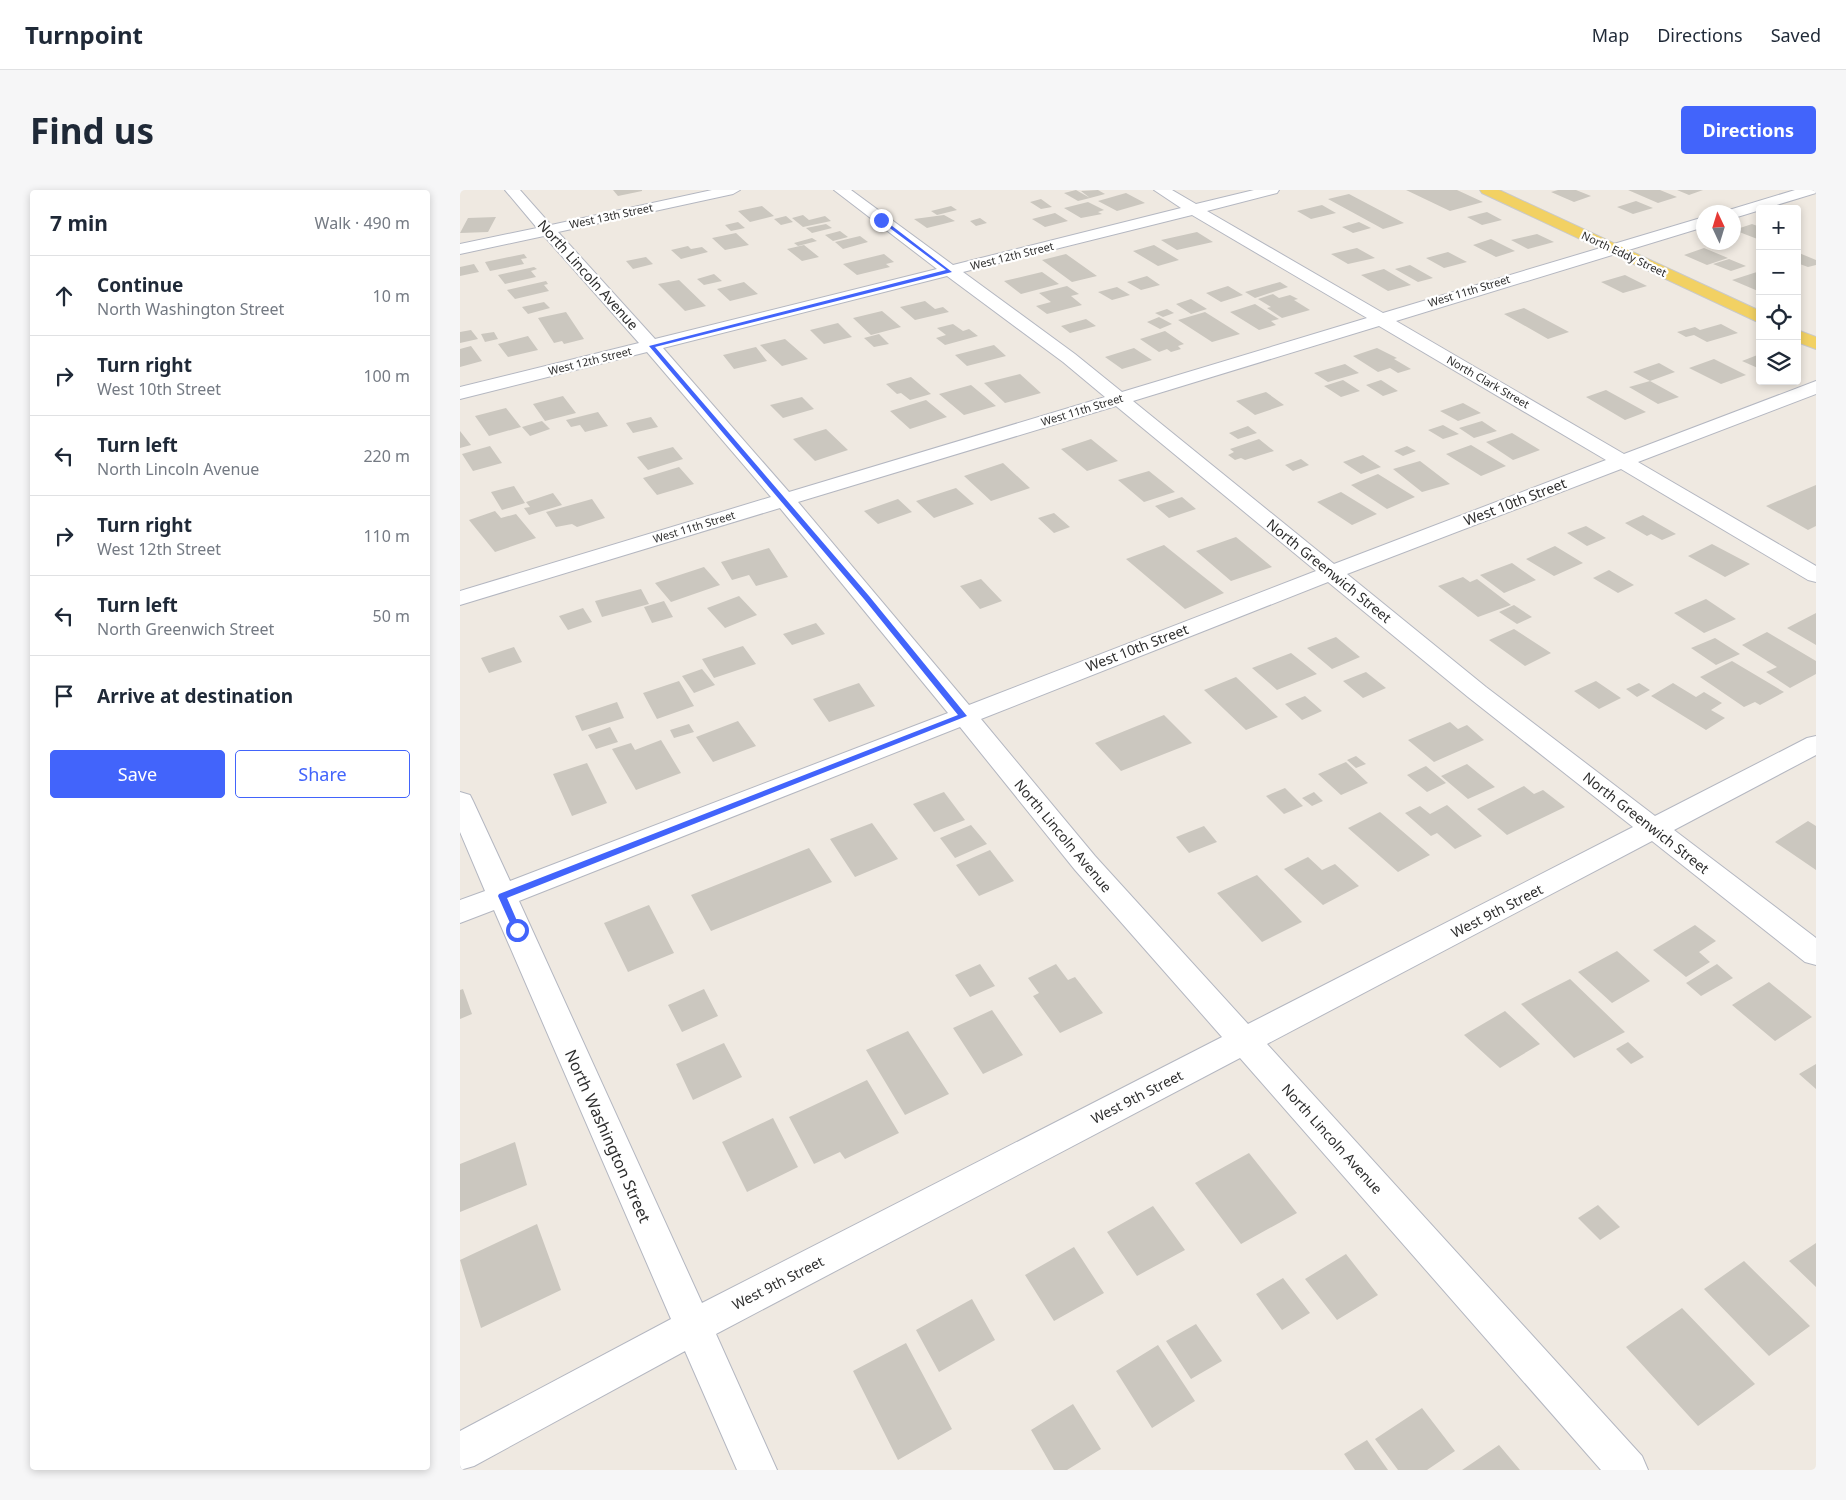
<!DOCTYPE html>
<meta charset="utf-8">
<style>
body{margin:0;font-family:"Noto Sans",sans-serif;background:#f6f6f7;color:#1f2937}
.controls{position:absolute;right:15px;top:15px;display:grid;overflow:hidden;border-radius:5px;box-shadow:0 2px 8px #0003}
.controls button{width:45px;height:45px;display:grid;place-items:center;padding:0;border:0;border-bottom:1px solid #e0e1e3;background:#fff;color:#1f2937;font:25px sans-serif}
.compass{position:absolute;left:1236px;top:15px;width:45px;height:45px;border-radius:50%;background:#fff;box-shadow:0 2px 8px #0003;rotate:356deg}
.stop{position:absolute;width:15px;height:15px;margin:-11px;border:4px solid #4264fb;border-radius:50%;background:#fff}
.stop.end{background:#4264fb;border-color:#fff;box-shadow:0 1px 5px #0008}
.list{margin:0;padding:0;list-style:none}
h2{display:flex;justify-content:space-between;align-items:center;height:65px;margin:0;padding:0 20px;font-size:21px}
h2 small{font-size:16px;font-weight:400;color:#747a83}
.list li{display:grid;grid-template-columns:32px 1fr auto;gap:15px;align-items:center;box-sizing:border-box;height:80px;padding:0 20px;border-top:1px solid #e0e1e3}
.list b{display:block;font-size:19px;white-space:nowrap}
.list p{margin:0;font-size:16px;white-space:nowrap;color:#747a83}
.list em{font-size:16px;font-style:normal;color:#747a83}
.actions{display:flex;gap:10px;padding:15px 20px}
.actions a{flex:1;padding:11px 0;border:1px solid #4264fb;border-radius:5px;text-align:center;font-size:18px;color:#4264fb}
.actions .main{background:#4264fb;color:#fff}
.icon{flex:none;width:28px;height:28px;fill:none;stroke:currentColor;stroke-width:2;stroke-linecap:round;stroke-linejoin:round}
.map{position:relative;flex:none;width:1356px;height:1280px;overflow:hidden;border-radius:5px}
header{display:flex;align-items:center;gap:30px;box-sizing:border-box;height:70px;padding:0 25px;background:#fff;border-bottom:1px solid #e0e1e3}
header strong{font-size:24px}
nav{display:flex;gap:28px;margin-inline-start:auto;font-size:18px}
.intro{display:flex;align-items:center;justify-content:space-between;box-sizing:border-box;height:120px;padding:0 30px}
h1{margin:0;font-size:35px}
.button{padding:12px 22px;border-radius:5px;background:#4264fb;color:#fff;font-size:18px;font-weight:700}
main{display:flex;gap:30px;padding:0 30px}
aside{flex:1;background:#fff;border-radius:5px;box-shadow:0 2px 8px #0003}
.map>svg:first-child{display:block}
.building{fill:#cbc7bf}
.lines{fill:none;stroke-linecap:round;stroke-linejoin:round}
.minor-casing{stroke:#b4b7c1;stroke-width:2}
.major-casing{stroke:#c9c9c9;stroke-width:2}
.minor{fill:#fff;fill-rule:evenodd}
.major{fill:#f2d163;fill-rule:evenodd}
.route{fill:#4264fb}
.labels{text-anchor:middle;stroke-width:4.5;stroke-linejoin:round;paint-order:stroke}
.far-street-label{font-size:11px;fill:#2e2e2e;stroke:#fff}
.street-label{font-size:14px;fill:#2e2e2e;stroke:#fff}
.near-street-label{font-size:16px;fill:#2e2e2e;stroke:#fff}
</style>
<header>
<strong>Turnpoint</strong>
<nav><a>Map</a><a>Directions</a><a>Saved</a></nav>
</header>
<div class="intro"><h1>Find us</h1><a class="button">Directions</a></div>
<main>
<aside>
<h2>7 min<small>Walk · 490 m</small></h2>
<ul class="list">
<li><svg class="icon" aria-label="ahead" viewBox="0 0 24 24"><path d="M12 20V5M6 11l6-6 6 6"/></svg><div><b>Continue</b><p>North Washington Street</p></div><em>10 m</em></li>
<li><svg class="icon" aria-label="right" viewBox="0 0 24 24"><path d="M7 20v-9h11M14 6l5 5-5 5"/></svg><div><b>Turn right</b><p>West 10th Street</p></div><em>100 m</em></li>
<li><svg class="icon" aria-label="left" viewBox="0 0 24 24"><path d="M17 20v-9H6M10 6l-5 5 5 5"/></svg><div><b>Turn left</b><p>North Lincoln Avenue</p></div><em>220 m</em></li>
<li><svg class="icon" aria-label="right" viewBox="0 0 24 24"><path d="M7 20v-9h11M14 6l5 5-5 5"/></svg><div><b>Turn right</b><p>West 12th Street</p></div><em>110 m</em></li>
<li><svg class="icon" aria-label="left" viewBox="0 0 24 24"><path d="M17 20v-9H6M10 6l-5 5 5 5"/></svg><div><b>Turn left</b><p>North Greenwich Street</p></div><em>50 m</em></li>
<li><svg class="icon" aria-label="arrive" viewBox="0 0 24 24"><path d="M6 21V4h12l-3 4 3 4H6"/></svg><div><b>Arrive at destination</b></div></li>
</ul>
<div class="actions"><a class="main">Save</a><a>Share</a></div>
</aside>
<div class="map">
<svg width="1356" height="1280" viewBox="0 0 1356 1280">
<rect width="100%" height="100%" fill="#efe9e1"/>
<!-- building -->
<path class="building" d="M153,0h29v1l-24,5z
M616,0l14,8 -12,3 -14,-8z
M638,0l7,4 -15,4 -9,-7z
M946,0h51l26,12 -33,9z
M1098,0h18l15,6 -17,6 -23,-10z
M1168,0h32l17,7 -19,6z
M1217,0h26l-14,5z
M666,3l19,10 -28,8 -19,-10z
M889,4l55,29 -21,6 -55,-30z
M581,9l11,8 -11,2 -11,-7z
M1176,11l17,7 -20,6 -16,-7z
M628,12l16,8 -6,2 4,2 -21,4 -17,-10z
M862,15l14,8 -25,6 -14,-8z
M302,16l12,10 -24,6 -12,-11z
M491,16l6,4 -20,5 -6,-4z
M1027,22l15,8 -20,5 -15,-8z
M595,23l13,8 -23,6 -13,-8z
M343,25l6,5 16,-4 6,5 -28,6 -11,-9z
M484,25l11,6 -28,7 -13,-9z
M326,26l7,6 -12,3 -7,-6z
M36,27l-8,15 -28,1 8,-15z
M520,28l7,5 -11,3 -6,-5z
M278,32l7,6 -14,3 -6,-6z
M899,32l12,6 -18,5 -11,-6z
M366,34l6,4 -20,5 -6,-5z
M1292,34l8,3v13l-26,-10z
M380,41l8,6 -15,4 -8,-6z
M737,42l16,10 -36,8 -16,-10z
M276,43l13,12 -24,5 -13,-12z
M1077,44l17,8 -26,7 -17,-9z
M400,46l8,6 -25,7 -8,-7z
M352,48l5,3 -19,5 -4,-3z
M1031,49l24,12 -19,6 -23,-12z
M344,55l15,12 -17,4 -15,-12z
M694,55l25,15 -21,6 -25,-15z
M228,56l3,3 11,-2 6,5 -27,7 -10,-9z
M897,58l18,10 -27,6 -17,-10z
M1244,58l24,10 -21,7 -23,-10z
M988,62l19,10 -23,6 -18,-10z
M1339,63l17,7v5l-8,2 -11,-4z
M64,64l3,4 -6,1 3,5 -34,7 -5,-9z
M424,64l10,8 -8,2 4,3 -33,8 -14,-11z
M606,64l31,22 -25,6 -30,-22z
M186,67l7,7 -20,5 -7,-8z
M1269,69l17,7 -15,5 -18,-7z
M14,74l5,8 -19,4v-9z
M950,75l23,13 -15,4 -23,-13z
M74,77l3,2 -6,2 5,6 -31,7 -7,-9z
M924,79l27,16 -23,6 -27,-16z
M1300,81v20h-2l-26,-11z
M582,82l17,12 -38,10 -17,-13z
M254,84l8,7 -18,4 -7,-6z
M1165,85l22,11 -24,7 -22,-11z
M687,86l13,9 -19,5 -14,-8z
M219,90l27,26 -21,5 -27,-27z
M86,91l2,3 -4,1 5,6 -34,8 -8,-9z
M284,92l14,12 -28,7 -13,-12z
M820,92l8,5 -33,11 -10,-6z
M607,96l12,8 -8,2 11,9 -35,9 -11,-8 15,-4 -12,-9z
M768,96l15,9 -22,7 -15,-9z
M657,97l13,8 -18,5 -14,-8z
M813,104l6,4 11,-3 8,4 -4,1 16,10 -28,8 -15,-10 4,-1 -13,-8z
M731,109l16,10 -16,5 -15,-10z
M465,111l10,8 8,-2 6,5 -34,8 -15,-13z
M84,112l6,6 -22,6 -6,-7z
M795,114l24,15 -8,2 5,4 -17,5 -29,-18z
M1064,118l45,24 -21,7 -44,-25z
M707,119l7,4 -11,4 -8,-4z
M422,121l19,16 -30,8 -18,-17z
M106,122l18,27 -20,5 -2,-3 -8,2 -16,-25z
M745,122l35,22 -28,8 -34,-22z
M699,127l13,7 -12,5 -13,-7z
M626,129l10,7 -26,7 -9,-7z
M378,133l14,14 -28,7 -14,-14z
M493,134l10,7 6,-2 9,7 -33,9 -9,-7 10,-3 -9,-7z
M1261,134l17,9 -31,9 -13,-7 -8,2 -9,-5 18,-5 5,3z
M11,140l7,9 -18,4v-11z
M705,141l19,13 -6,2 3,3 -10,3 -4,-3 -8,3 -19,-13z
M34,142l4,7 -13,3 -4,-8z
M419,144l10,10 -15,3 -10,-9z
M68,146l10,14 -30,7 -10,-13z
M325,149l23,20 -26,7 -22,-21z
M534,155l12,11 -39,10 -12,-11z
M11,156l11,15 -22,6v-18z
M296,157l11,14 -33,8 -11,-14z
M674,158l18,12 -30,9 -17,-12z
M917,158l20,10 -3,1 17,10 -13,4 -8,-5 -12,4 -25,-16z
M1300,164v15l-18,-8z
M1254,169l32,16 -25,9 -32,-16z
M1199,173l16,9 -25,9 29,16 -21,7 -29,-17 21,-6 -17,-9z
M885,174l14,9 -31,9 -14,-9z
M560,184l21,19 -36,10 -21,-20z
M451,187l20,17 -21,6 -9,-7 -4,1 -11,-10z
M883,190l17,11 -19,6 -17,-11z
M921,190l17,11 -15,5 -17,-11z
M511,195l25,21 -32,9 -25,-21z
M1146,200l40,22 -21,8 -39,-23z
M806,202l18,13 -29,10 -19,-14z
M103,206l13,17 -31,8 -12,-17z
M342,207l12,12 -31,9 -13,-13z
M466,210l21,17 -37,12 -20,-18z
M1003,213l18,10 -23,8 -18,-10z
M46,218l15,19 -32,9 -14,-20z
M138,222l10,14 -23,6 -5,-7 -9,2 -5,-7z
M191,227l7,10 -25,6 -7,-10z
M82,231l8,8 -20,7 -8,-9z
M1022,231l15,10 -23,7 -15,-10z
M983,235l16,9 -16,5 -15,-9z
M788,236l9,7 -19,6 -9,-6z
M366,239l22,21 -33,11 -22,-22z
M0,241l11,14 -11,3z
M1052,243l28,17 -27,10 -27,-18z
M631,249l27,22 -31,10 -26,-22z
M799,249l15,12 -29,9 -4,-2 -6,2 -7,-5 6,-3 -4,-3z
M1011,255l35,21 -25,10 -35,-22z
M30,256l12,17 -29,8 -11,-17z
M947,256l9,5 -13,5 -9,-5z
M213,257l10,12 -35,11 -11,-13z
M903,265l18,12 -20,7 -18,-12z
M841,269l8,6 -16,6 -8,-6z
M960,271l30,23 -28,8 -29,-23z
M543,273l27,25 -39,13 -27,-25z
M219,277l15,17 -37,11 -14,-17z
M689,281l26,21 -31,10 -26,-22z
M918,284l37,23 -28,12 -36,-24z
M1356,295v41l-8,4 -42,-24z
M54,296l11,17 -23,7 -11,-18z
M496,298l18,16 -40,14 -18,-17z
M881,302l36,22 -25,11 -35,-23z
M93,303l9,12 -33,10 -5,-7 6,-1 -4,-5z
M722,307l14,12 -27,9 -14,-12z
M132,309l13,19 -28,9 -5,-3 -16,3 -10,-15z
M438,309l14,13 -34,12 -14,-13z
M35,321l6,7 15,-4 20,24 -41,14 -26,-32z
M594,323l16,14 -16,6 -16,-15z
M1183,325l33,19 -14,6 -11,-6 -4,2 -22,-13z
M1126,336l20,12 -19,8 -20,-13z
M776,347l36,30 -41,14 -35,-30z
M1252,354l38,20 -25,13 -37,-21z
M704,355l60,48 -39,16 -59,-50z
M1095,356l28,17 -29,13 -28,-17z
M309,358l19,29 -32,9 -7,-11 -17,5 -11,-18z
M1052,373l24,17 -32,13 -24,-18z
M244,377l16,18 -49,17 -16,-19z
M1149,380l25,15 -16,8 -25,-15z
M1003,387l7,5 7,-3 34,26 -33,12 -40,-31z
M521,389l21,22 -22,8 -20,-23z
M181,399l8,15 -47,13 -7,-16z
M279,406l18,19 -32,13 -18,-20z
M1246,409l30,20 -32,14 -30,-20z
M204,411l9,16 -21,6 -8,-16z
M1054,415l18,12 -15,7 -18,-12z
M123,418l9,14 -24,8 -9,-14z
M1356,423v32l-29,-17z
M356,433l9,11 -33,11 -9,-11z
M1054,439l37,24 -26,13 -36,-26z
M1307,442l49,29v13l-26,14 -24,-16 11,-5 -35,-22z
M876,447l24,20 -28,12 -25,-21z
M1255,448l25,16 -24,11 -25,-17z
M283,456l13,18 -42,14 -12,-19z
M54,457l8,15 -33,11 -8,-15z
M831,463l26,21 -40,16 -25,-22z
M1272,471l52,31 -24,13 -5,-3 -11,5 -44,-30z
M242,479l13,16 -21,8 -12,-17z
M906,482l20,16 -23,10 -20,-17z
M776,487l42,40 -32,13 -42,-40z
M219,491l15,25 -37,13 -14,-26z
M1136,491l25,17 -22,11 -25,-18z
M399,493l16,23 -46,16 -16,-23z
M1179,493l11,7 -13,7 -11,-8z
M1213,493l23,14 8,-5 18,11 -11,7 14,8 -19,12 -55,-34z
M845,506l17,15 -20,9 -17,-16z
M157,512l7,16 -42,13 -7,-15z
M704,525l28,28 -71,28 -26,-28z
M278,531l18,25 -43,16 -17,-25z
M990,532l8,7 9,-4 17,15 -50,22 -26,-22z
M229,534l5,8 -20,6 -4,-8z
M150,537l8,15 -22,7 -8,-14z
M201,550l20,33 -45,17 -24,-41 19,-6 4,7z
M896,566l10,8 -10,4 -9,-8z
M886,572l22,21 -27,12 -23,-21z
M127,573l20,40 -35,13 -19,-42z
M1007,574l28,23 -27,12 -27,-23z
M966,576l20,17 -19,9 -20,-17z
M1064,596l10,8 9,-4 22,17 -58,28 -30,-26z
M825,598l18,18 -19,8 -18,-18z
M484,602l21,28 -31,12 -21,-28z
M854,602l9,9 -11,5 -10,-8z
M987,615l35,31 -27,13 -18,-16 -6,3 -26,-23 15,-7 10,8z
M920,622l50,43 -32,17 -50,-44z
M1348,631l8,5v44l-41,-28z
M412,633l26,36 -43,18 -25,-38z
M511,635l16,19 -32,14 -15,-20z
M744,636l13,16 -28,11 -13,-16z
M349,658l23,34 -121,49 -20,-36z
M530,660l24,31 -35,15 -23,-31z
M848,667l14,13 13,-6 24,22 -36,19 -39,-36z
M797,685l45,47 -40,20 -45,-49z
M189,715l25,48 -46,19 -24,-49z
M1235,735l21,16 -17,11 11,10 -24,15 -33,-27z
M1157,761l33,30 -38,22 -34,-31z
M520,774l15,22 -25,11 -15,-22z
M596,774l12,16 7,-3 28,36 -43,20 -27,-37 6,-3 -11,-15z
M1257,774l16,14 -32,18 -15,-13z
M1110,789l55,53 -51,26 -53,-54z
M1309,792l43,35 -37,24 -43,-36z
M3,799l9,25 -12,5v-29z
M244,799l14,27 -36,16 -14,-27z
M532,820l31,45 -40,19 -30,-46z
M1045,821l35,33 -40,24 -36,-33z
M448,841l41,63 -44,21 -39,-65z
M1168,852l16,15 -13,7 -15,-15z
M264,853l18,34 -49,23 -17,-36z
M1356,874v25l-17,-15z
M407,890l32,53 -54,26 -5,-7 -26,12 -25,-47z
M313,928l25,49 -51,25 -25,-50z
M55,952l12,43 -67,27v-48z
M789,963l48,60 -56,31 -46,-61z
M1138,1015l22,22 -20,13 -22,-22z
M693,1016l32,44 -48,26 -30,-44z
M77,1034l24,66 -80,38 -21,-68z
M1356,1053v44l-27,-26z
M614,1057l30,46 -50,28 -29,-46z
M886,1064l32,41 -41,25 -32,-41z
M1284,1071l66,65 -41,30 -65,-67z
M823,1088l27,35 -28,17 -26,-36z
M512,1109l23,41 -56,32 -23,-42z
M1222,1118l73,76 -57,42 -72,-79z
M736,1134l26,37 -31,18 -25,-38z
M446,1153l46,86 -54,31 -45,-89z
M698,1155l37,56 -43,27 -36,-57z
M613,1214l28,45 -34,21h-13l-23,-40z
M962,1218l33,43 -28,19h-29l-23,-31z
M907,1250l21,30h-33l-11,-16z
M1039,1255l21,25h-58z"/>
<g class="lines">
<defs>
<path id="minor" d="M45,0h15l31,35 161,-35h28l-7,4 -175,38 97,107 282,-70 -103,-79h17l102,75 228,-57 -27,-18h18l24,14 58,-14h25l-2,3 -70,18 176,102 321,-96v10l-308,94 228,133 192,-73v13l-178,68 178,104v16l-8,-2 -187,-111 -274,105 139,113 169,129 152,-78 9,-2v19l-142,75 142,108v27l-11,-3 -153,-121 -385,203 375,412 6,14h-47l-361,-412 -524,276 61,136h-40l-52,-119 -211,115 -14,4v-39l211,-112 -177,-409 -34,13v-23l25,-9 -25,-59v-40l10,3 3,6 37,80 438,-168 -168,-205 -320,97v-14l311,-94 -124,-145 -187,47v-12l179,-44 -95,-107 -84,18v-10l77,-16zM732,25l175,103 -245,74 -47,-38 -112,-82zM487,86l116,86 42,35 -316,95 -126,-144zM919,136l227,134 -272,104 -201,-163zM656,216l200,165 -347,134 -171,-203zM868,392l140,115 165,130 -385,197 -153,-168 -114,-137zM500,537l115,143 147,167 -520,266 -183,-402z
M1335,0h21v3l-82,25v-6h-7l2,-2z"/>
<path id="major" d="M1020,0h19l261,121v12l-278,-130z
M1337,140l19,7v12l-19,-7z"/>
</defs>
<!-- minor casing -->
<use href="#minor" class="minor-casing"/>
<!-- major casing -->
<use href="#major" class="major-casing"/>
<!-- minor -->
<use href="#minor" class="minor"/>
<!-- major -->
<use href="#major" class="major"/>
</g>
<!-- route -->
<path class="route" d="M423,29l69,53 -297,75 214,249 98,120 -460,182 14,32 -1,2h-6l-16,-36 1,-2 459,-179 -94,-116 -215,-253 297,-76 -67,-50z"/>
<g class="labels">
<!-- far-street labels -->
<g class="far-street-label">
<text transform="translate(151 26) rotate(-12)" y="4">West 13th Street</text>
<text transform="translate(1164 64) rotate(25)" y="4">North Eddy Street</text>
<text transform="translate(552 66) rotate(-14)" y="4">West 12th Street</text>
<text transform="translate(1009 101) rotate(-17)" y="4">West 11th Street</text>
<text transform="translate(130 171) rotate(-14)" y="4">West 12th Street</text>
<text transform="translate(1028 192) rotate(30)" y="4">North Clark Street</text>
<text transform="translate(622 220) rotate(-17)" y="4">West 11th Street</text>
<text transform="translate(234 337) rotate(-17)" y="4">West 11th Street</text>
</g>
<!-- street labels -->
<g class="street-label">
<text transform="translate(128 85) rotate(48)" y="5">North Lincoln Avenue</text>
<text transform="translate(1055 312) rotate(-21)" y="5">West 10th Street</text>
<text transform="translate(869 381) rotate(39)" y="5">North Greenwich Street</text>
<text transform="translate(677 458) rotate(-21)" y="5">West 10th Street</text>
<text transform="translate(1186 633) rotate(38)" y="5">North Greenwich Street</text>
<text transform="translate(603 646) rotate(50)" y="5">North Lincoln Avenue</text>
<text transform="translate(1037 721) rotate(-27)" y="5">West 9th Street</text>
<text transform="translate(677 907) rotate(-27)" y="5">West 9th Street</text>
<text transform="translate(872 949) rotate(48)" y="5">North Lincoln Avenue</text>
<text transform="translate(318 1093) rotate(-27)" y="5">West 9th Street</text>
</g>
<!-- near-street labels -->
<g class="near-street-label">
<text transform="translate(148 946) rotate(66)" y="6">North Washington Street</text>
</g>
</g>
</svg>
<div class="controls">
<button>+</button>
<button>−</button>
<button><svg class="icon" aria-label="locate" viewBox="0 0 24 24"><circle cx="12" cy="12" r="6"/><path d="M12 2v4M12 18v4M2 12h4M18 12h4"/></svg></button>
<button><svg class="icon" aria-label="layers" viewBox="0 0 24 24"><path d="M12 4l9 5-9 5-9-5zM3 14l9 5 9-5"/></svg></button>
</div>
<svg class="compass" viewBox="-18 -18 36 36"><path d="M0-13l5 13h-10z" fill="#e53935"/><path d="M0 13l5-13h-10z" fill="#747a83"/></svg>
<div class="stop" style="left:57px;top:740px"></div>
<div class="stop end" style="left:421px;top:30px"></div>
</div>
</main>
